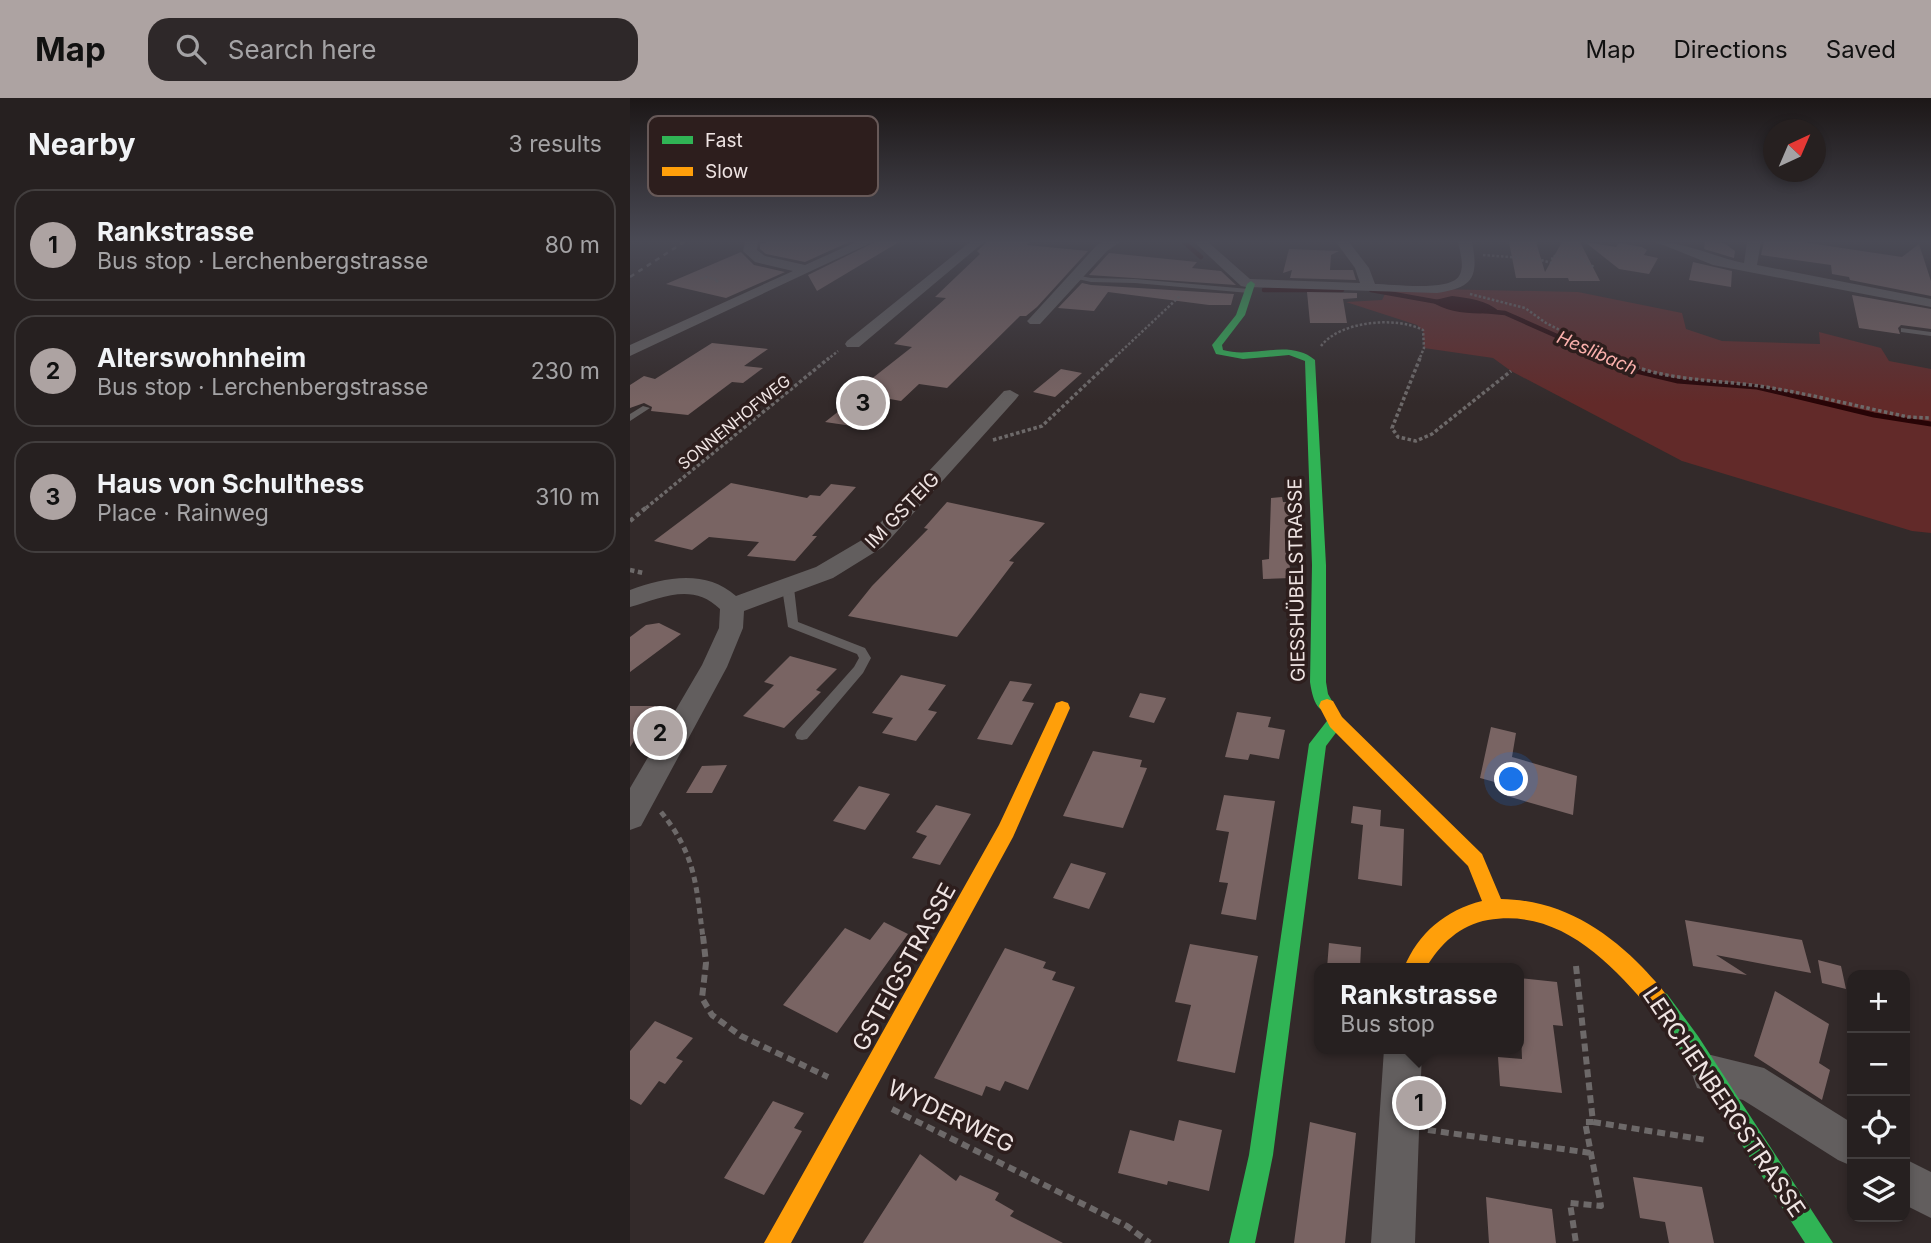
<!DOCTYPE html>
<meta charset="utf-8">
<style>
body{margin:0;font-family:Inter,sans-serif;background:#2e2829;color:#f1f3f6}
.controls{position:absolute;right:21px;bottom:21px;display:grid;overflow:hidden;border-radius:14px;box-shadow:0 4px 10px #0003}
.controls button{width:63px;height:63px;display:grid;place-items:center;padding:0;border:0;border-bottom:2px solid #423e3e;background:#262020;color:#f1f3f6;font:35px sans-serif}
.compass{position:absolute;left:1133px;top:21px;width:63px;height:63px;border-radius:50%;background:#262020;box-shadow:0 4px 10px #0003;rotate:44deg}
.you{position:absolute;left:882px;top:682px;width:24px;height:24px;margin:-18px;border:5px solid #fff;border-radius:50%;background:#1a73e8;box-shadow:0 0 0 10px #1a73e833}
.badge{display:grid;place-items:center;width:46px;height:46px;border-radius:50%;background:#ada3a2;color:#111;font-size:23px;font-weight:700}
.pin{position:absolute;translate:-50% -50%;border:4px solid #fff;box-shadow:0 2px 7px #0006}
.popup{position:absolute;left:684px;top:865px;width:210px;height:91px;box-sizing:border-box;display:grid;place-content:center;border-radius:14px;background:#262020;filter:drop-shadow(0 2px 5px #0005);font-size:23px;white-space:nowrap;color:#a4a3a5}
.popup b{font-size:26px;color:#f1f3f6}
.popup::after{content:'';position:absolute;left:50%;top:100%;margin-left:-14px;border:14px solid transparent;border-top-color:#262020}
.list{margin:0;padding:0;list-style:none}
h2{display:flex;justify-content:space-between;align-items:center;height:91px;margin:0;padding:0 28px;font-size:30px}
h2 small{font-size:23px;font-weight:400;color:#a4a3a5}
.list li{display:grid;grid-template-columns:46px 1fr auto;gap:21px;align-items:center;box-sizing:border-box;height:112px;margin:0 14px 14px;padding:0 14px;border:2px solid #423e3e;border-radius:21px}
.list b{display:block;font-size:26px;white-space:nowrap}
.list p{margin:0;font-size:23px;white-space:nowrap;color:#a4a3a5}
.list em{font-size:23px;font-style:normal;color:#a4a3a5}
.icon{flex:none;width:38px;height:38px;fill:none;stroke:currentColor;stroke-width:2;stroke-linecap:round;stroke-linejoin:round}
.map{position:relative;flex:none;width:1301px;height:1145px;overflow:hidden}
header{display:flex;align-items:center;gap:42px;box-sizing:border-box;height:98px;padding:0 35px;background:#ada3a2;color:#111}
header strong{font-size:33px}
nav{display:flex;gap:38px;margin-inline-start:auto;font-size:24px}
.search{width:490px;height:63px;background:#2e2829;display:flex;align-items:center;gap:18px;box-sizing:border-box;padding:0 24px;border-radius:21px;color:#a4a3a5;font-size:26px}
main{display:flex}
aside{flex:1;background:#262020}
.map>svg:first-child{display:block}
.green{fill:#622a29}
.water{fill:#280406}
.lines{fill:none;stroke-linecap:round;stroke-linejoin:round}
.stream-far1{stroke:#280406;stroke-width:4.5}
.stream{stroke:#280406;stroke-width:5}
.building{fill:#796463}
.path-far4{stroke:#6d6969;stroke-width:2.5;stroke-dasharray:2.5 2;stroke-linecap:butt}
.path-far3{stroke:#6d6969;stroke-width:3.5;stroke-dasharray:3.5 2.5;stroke-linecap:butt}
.path-far2{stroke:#6d6969;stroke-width:4.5;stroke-dasharray:4.5 3.5;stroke-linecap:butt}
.path-far1{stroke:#6d6969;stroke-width:5;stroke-dasharray:6 4.5;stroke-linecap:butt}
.path{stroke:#6d6969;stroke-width:6;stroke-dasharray:8 5;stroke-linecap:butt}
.lane{fill:#625e5e;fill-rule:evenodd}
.street{fill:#625e5e;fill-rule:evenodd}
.fast{fill:#30b455;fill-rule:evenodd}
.slow{fill:#ff9f0a;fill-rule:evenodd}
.rail{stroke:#6a6666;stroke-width:2.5;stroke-dasharray:5 5;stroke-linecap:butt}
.labels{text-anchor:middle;stroke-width:7;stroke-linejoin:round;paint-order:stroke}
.far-street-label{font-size:16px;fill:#efe4e3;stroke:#2d1e1d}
.far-water-label{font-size:18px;font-style:italic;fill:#fcb1ad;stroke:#2d1e1d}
.street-label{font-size:19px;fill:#efe4e3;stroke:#2d1e1d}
.near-street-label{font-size:23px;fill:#efe4e3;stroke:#2d1e1d}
.key{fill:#2d1e1d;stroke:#675958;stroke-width:2}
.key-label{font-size:19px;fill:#efe4e3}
</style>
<header>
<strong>Map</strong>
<div class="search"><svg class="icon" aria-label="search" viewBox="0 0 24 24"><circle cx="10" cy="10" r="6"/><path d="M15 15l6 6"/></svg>Search here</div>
<nav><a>Map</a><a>Directions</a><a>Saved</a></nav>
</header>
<main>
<aside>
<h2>Nearby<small>3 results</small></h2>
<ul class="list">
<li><span class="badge">1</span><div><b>Rankstrasse</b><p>Bus stop · Lerchenbergstrasse</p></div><em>80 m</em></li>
<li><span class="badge">2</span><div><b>Alterswohnheim</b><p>Bus stop · Lerchenbergstrasse</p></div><em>230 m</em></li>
<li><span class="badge">3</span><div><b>Haus von Schulthess</b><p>Place · Rainweg</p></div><em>310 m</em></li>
</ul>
</aside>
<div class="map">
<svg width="1301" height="1145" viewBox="0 0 1301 1145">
<rect width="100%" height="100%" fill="#332a2a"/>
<!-- green -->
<path class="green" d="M758,190l190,4 104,21 4,16 36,12 98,3 -1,-12 62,16 8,13 42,8v164l-19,-2 -230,-70 -171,-90 -18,-13 -69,-10 -1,-17 -6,-6 -71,-23 36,-2z"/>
<!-- water -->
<path class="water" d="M822,198c16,2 35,4 48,16 -20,3 -53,2 -69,-11z"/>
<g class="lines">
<!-- stream-far1 -->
<path class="stream-far1" d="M554,144l17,15
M634,192h78
M741,192l67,12
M854,213l21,2 106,47"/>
<!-- stream -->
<path class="stream" d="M977,260l25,12 46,11 79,6 117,28 57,9"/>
</g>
<!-- building -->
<path class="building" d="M137,144h82l-44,20 -39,-8 -6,-5v-5z
M245,144h24l-82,49 -9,-16z
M357,144h42l-2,3 61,6 -51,56 -11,9h-6l-73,72 -28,-4 -18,17 -11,-2 -31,28 -34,-5 19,-15 -7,-1 75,-59 -18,-3 52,-46 -11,-1 45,-43 -3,-3z
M879,144h27l9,30 17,-30h18l20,39h-31l-1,-3h-52z
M955,144l31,5 3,-4 23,4 5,3 -3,5 14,3 -9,16 -30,-5z
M1075,144l19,1 11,8 -1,7 -30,-9z
M1134,144h38l100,15 17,-13 12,37v15l-81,-16 -1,-3 -17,-3 -1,-9 -70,-10z
M659,151l50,2 -8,4 -1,15h23l3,10 -66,-2 2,-8 -9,3z
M111,154l13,13 31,7 -59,26 -60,-14z
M479,155l88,9 -5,6 29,3 15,14 -147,-10z
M1063,164l39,9 -1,16 -42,-7z
M452,185l9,2 143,9 -3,11h-22l-101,-13 -14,19 -36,-3z
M677,194l50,1v5l-14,1 4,24h-37z
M1222,197l79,14v20l-30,-4 -3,3 2,6 -41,-6z
M82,245l56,6 -24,17 19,2 -20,15 -11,-1 -44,33 -37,-4 1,-4 -8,-4 -14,5v-23l14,-9 11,3z
M431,271l21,4 -27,24 -22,-5z
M101,385l76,15 3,-3 10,1 11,-12 25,3 -44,49h5l-22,25 -48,-5 12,-14 -50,-5 -17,13 -38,-9z
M652,399l1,5h9l1,29 -7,-1 5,48 -28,1 -1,-19 7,-1 2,-61z
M317,404l98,21 -36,38 5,1 -57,75 -109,-21 24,-30 56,-57 -4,-1z
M29,525l22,11 -51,38v-35l16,-12z
M160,558l47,13 -21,21 5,2 -37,36 -41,-12 31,-31 -10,-3z
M271,577l45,10 -18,25 9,2 -21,29 -34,-8 11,-15 -21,-5z
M380,583l22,3 -10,17 12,2 -22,42 -35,-6z
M510,595l26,5 -12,25 -25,-6z
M0,608h26l-26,41z
M607,614l34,5 -3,10 17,3 -6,29 -29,-5 -2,6 -23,-3z
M861,629l25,6 -4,24 65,19 -4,39 -66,-19 2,-10 -29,-8z
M463,653l49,9 -2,7 7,1 -24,60 -60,-12z
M97,667l-15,28h-26l16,-27z
M229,688l31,8 -25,36 -32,-9z
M594,697l51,6 -19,119 -35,-6 7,-31 -9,-1 10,-50 -13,-2z
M306,707l35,9 -31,51 -28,-7 15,-22 -11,-4z
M723,708l28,4 -1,16 24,3 -2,57 -44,-7 5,-54 -12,-2z
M441,765l35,10 -17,36 -36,-11z
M1055,822l117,20 9,33 -95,-18 31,20 -54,-9z
M254,824l24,12 -71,99 -54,-28 62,-77 25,12z
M699,845l32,4 -1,21h-33z
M560,846l68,12 -23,117 -58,-12 14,-56 -16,-3z
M375,850l41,14 -3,6 13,4 -4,8 23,7 -47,103 -23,-9 -5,10 -14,-5 -4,10 -48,-18z
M1188,862l23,6 5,23 -24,-6z
M889,880l38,4 6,44 -10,-1 9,68 -62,-7 -2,-29 24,2z
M1145,893l54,33 -10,39 11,7 -8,30 -68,-44z
M25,923l38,17 -17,20 7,3 -18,23 -6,-3 -18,24 -11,-6v-48z
M143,1003l31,12 -10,15 8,3 -38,64 -40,-17z
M549,1022l43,10 -13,61 -41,-10 -1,4 -49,-12 12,-43 44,11z
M680,1024l46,11 -11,110h-51z
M290,1056l36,27 4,-6 39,18 -4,7 19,11 -4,5 53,27h-200z
M1003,1079l69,10 12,56h-45l-4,-21 -25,-4z
M856,1099l66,12 4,34h-67z"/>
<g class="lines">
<!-- path-far4 -->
<path class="path-far4" d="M853,157l55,4 13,4 2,-7 26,1 16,11
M71,181l4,-2 13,3 -3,4
M840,196l55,14 21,15 72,37
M691,248c19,-25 75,-30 102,-16l1,18 -5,12
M197,262l11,-9
M482,262l68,-64"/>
<!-- path-far3 -->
<path class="path-far3" d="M790,260l-28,70 6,9 18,4 16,-7 79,-63
M984,260c48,24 101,21 152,29 48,8 95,20 142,30l23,1
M363,342l49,-14 72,-68
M16,410l183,-150"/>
<!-- path-far2 -->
<path class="path-far2" d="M0,423l18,-15
M0,472l13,3"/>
<!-- path-far1 -->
<path class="path-far1" d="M31,714c35,43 35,73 42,126"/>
<!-- path -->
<path class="path" d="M73,838l3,27 -4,35 10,17 29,21 87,41
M946,868l17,156h-8l16,84 -31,-3 6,40
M262,1011l235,117 23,17
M963,1024l113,18
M798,1032l163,23"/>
<!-- lane -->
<path class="lane" d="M445,177l16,3 44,1 114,10 3,2 -3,2 -114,-10 -44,-1 -18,-4v-2z
M1271,230l30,4v4l-30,-4z
M13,308l7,2 -20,13v-7z
M158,486l6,4 4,34 67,26 6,10 -8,15 -56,66 -5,1 -5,-1 -2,-4 2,-4 57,-64 5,-9 -2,-4 -69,-27 -6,-39z"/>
<!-- street -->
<path class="street" d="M115,144h13l-1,8 8,6 40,9 51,-23h17l-243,114v-11l163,-74 -38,-9 -12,-11z
M340,144h14l-125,105h-12l-2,-3 2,-3z
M473,144h17l-13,9 -67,73h-10l-3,-3 3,-3 67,-73z
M564,144h14l42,37 110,4 -5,-15 -19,-26h13l20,26 6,16c17,0 74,8 84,-8 6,-9 1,-24 -1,-34h14c7,35 1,46 -35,51l-191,-6 -5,-1z
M1026,144c30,0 58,15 88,21l3,-21h14l-4,23 174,34v8l-218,-42z
M380,292l9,5 -3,4 -133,148 -50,31 -89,33 -1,17 -16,39 -86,159 -11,4v-42l72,-123 17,-37 1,-19c-28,-27 -58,-11 -90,-2v-17c35,-13 76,-21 106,6l80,-29 51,-30 137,-146z
M754,951h38l-7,194h-44z
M1081,957l53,13 88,55v43l-14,-6 -95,-60 -46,-12 -5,-14 5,-14z
M1275,1061l26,13v46l-26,-13z"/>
<!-- fast -->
<path class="fast" d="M621,183l4,3 -10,31 -23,30 1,5c30,9 66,-12 92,10l11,205v117l2,12 7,12 -2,5c-17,5 -21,-16 -23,-29l2,-117 -7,-204 -16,-6 -46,4 -27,-5 -4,-9 24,-30 11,-31z
M706,617l6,2 2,5 -18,24 -53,409 -18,88h-26l20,-88 60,-411 21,-27z
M1029,893l8,3 31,42 135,207h-28l-123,-191 -31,-42 -3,-8 3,-8z"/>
<!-- slow -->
<path class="slow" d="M697,601l6,2 9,16 140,137 19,45c58,1 103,29 142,69 10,11 21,21 27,34l-3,8 -8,3 -8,-3c-42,-49 -92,-102 -163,-90 -28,5 -48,24 -62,48h-22c14,-35 42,-58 78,-67l-14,-35 -138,-139 -11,-21 2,-5z
M432,603l6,2 2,5 -57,129 -222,406h-27l235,-418 55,-117 2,-5z"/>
<!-- rail -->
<path class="rail" d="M0,179l54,-35"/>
</g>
<!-- sky -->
<linearGradient id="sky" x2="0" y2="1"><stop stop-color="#1c1717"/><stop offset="0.47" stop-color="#4a4a55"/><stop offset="1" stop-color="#4a4a55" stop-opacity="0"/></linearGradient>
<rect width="1301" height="305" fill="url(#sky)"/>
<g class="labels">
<!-- far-street labels -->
<g class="far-street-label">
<text transform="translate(104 324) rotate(-39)" y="6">SONNENHOFWEG</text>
</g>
<!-- far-water labels -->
<g class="far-water-label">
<text transform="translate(967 255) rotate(23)" y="6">Heslibach</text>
</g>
<!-- street labels -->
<g class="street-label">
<text transform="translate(272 412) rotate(-46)" y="7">IM GSTEIG</text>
<text transform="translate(666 482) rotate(-91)" y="7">GIESSHÜBELSTRASSE</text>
</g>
<!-- near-street labels -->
<g class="near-street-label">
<text transform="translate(274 869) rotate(-61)" y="8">GSTEIGSTRASSE</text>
<text transform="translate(1094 1004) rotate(56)" y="8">LERCHENBERGSTRASSE</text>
<text transform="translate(321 1018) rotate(26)" y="8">WYDERWEG</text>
</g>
</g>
<!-- legend -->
<rect x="18" y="18" width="230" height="80" rx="10" class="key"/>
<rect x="32" y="38" width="31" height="8" fill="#30b455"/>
<rect x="32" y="69" width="31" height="9" fill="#ff9f0a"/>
<g class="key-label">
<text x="75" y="49">Fast</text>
<text x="75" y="80">Slow</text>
</g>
</svg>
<div class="controls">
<button>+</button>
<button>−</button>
<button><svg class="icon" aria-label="locate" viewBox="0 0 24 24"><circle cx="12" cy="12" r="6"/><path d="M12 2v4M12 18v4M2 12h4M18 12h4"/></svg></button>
<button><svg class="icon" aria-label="layers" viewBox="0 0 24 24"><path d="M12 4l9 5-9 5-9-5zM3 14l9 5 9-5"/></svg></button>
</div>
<svg class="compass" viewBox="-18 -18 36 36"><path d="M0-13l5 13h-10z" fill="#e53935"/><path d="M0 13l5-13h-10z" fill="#a4a3a5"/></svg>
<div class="you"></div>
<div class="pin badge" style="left:789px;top:1005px">1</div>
<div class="popup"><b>Rankstrasse</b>Bus stop</div>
<div class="pin badge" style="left:30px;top:635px">2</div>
<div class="pin badge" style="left:233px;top:305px">3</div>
</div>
</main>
